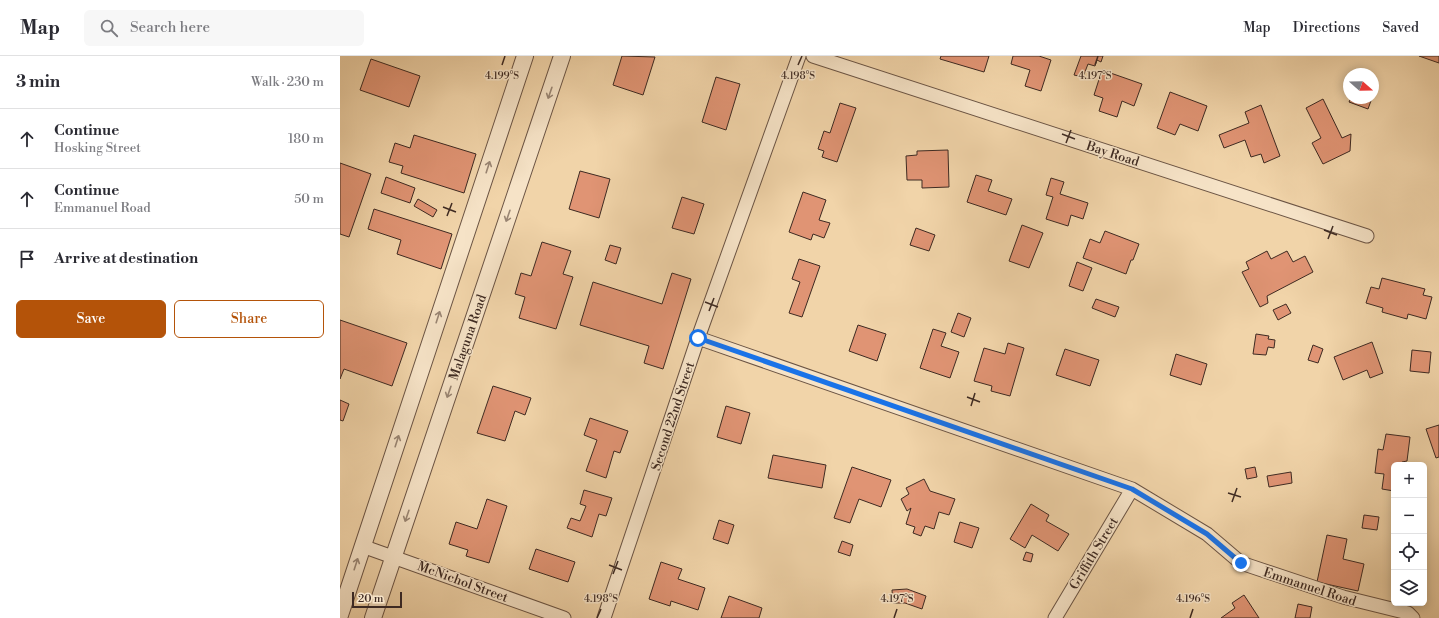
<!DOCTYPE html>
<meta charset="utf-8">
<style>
body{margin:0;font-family:"Libre Bodoni",serif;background:#f7f7f7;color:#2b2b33}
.controls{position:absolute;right:12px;bottom:12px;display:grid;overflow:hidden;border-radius:6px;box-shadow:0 2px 10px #0003}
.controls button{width:36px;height:36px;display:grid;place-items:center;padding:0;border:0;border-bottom:1px solid #e1e1e2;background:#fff;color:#2b2b33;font:20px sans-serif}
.compass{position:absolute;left:1003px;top:12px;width:36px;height:36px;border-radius:50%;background:#fff;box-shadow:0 2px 10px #0003;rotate:110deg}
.scale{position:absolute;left:12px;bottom:10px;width:50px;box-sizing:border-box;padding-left:4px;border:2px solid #3e2a22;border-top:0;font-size:11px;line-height:14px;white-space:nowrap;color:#3e2a22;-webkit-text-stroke:3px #f6e3c7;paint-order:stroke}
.stop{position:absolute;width:12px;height:12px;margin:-9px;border:3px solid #1a73e8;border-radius:50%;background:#fff}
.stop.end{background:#1a73e8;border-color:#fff;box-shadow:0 1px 4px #0008}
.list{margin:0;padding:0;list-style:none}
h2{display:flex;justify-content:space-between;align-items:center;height:52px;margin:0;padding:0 16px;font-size:17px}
h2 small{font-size:13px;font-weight:400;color:#7c7c81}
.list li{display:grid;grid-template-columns:26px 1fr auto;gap:12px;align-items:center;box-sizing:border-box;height:60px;padding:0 16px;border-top:1px solid #e1e1e2}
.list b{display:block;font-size:15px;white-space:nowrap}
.list p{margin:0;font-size:13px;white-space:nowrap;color:#7c7c81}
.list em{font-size:13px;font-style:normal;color:#7c7c81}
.actions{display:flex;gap:8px;padding:12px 16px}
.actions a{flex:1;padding:9px 0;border:1px solid #b45309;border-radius:6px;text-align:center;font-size:14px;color:#b45309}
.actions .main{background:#b45309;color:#fff}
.icon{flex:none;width:22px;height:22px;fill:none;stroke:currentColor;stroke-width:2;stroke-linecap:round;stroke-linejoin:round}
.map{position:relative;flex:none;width:1099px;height:562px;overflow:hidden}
header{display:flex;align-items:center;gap:24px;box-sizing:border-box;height:56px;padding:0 20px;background:#fff;border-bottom:1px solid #e1e1e2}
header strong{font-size:19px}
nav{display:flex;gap:22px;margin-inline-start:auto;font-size:14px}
.search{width:280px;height:36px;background:#f7f7f7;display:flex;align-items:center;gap:10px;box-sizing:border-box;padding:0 14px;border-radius:6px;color:#7c7c81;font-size:15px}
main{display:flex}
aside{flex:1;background:#fff}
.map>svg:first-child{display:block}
.building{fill:#e09474;stroke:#3e2a22}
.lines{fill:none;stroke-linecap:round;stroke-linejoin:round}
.minor-casing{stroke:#6b5444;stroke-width:15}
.tertiary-casing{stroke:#6b5444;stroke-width:18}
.minor{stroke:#f6e3c7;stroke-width:13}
.tertiary{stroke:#f6e3c7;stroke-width:16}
.oneway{stroke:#9a8674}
.route{stroke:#1a73e8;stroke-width:5}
.ticks{fill:none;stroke:#3e2a22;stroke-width:1.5}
.labels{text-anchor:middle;stroke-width:3;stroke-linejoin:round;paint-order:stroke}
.street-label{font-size:13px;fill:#3e2a22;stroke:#f6e3c7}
.ticks-label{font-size:10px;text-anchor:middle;fill:#3e2a22;stroke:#f6e3c7;stroke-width:3;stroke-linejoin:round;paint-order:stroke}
</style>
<header>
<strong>Map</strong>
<div class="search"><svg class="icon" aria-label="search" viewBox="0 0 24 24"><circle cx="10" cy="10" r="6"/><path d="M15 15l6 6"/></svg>Search here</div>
<nav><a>Map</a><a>Directions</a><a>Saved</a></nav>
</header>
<main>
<aside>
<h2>3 min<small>Walk · 230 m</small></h2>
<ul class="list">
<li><svg class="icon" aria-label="ahead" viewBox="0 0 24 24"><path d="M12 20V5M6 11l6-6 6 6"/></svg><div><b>Continue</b><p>Hosking Street</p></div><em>180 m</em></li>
<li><svg class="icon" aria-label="ahead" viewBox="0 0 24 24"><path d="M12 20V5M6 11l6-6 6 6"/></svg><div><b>Continue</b><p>Emmanuel Road</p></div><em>50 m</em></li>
<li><svg class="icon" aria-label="arrive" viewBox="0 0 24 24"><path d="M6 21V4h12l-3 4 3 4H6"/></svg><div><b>Arrive at destination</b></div></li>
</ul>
<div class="actions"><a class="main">Save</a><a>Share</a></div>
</aside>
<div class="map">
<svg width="1099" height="562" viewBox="0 0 1099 562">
<rect width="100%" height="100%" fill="#f1d4a9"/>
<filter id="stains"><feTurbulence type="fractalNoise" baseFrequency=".005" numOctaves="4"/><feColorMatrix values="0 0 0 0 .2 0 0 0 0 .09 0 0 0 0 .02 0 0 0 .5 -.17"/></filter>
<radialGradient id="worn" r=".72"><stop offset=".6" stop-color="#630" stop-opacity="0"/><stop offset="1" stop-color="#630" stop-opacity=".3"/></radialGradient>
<!-- building -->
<path class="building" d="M282,0l33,1 -12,38 -30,-10z
M601,0h48l-5,16 -44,-13z
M673,0h26l12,4 -10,31 -16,-5 5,-16 -19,-6z
M741,0h22l-2,6 -4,-2 -2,6 -7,-2 -5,13 -9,-2z
M1079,0h20v7z
M31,3l49,17 -11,31 -49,-17z
M762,14l40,14 -8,22 -12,-5 -5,16 -18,-6 4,-13 -9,-3z
M376,21l24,7 -14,46 -24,-8z
M830,36l37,14 -9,25 -18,-7 -5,11 -18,-7z
M1011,42h21l-4,11 -19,-7z
M983,43l19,39 9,-4 -1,17 -27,13 -11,-21 9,-5 -15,-30z
M500,47l16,5 -19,54 -15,-5 2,-6 -6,-2 6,-18 6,2z
M921,49l19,51 -16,7 -3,-9 -10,3 -6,-17 -21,8 -5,-13 30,-12 -4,-11z
M74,79l62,19 -12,39 -63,-20 2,-7 -14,-4 6,-19 15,5z
M608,94l1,37 -27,1v-8h-15l-1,-24 11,-1v-4z
M0,107l31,11 -22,63 -9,-3z
M240,115l30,8 -11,39 -30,-9z
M636,119l16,5 -4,11 24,8 -6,16 -39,-13z
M46,121l29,11 -5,15 -29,-10z
M711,122l13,4 -4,12 28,9 -5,16 -12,-4 -3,11 -22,-7 7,-22 -7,-2z
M463,136l23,8 -7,20 11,3 -6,15 -11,-4 -2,6 -22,-8z
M342,141l22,7 -10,30 -22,-6z
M78,143l19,11 -4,7 -19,-11z
M34,153l78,25 -11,35 -44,-15 4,-14 -33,-11z
M682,169l21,8 -14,35 -20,-7z
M576,172l19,7 -6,16 -19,-6z
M765,175l34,13 -6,16h-2l-5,14 -43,-16 7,-19 10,4z
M202,186l29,9 -8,23 10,3 -17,52 -37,-11 6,-21 -10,-3 6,-21 10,3z
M270,189l11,3 -5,16 -11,-4z
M927,195l4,8 16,-8 6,11 12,-6 8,16 -46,24 1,7 -8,4 -18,-35 7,-3 -3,-7z
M459,203l21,7 -18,51 -13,-4 11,-31 -8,-3z
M737,206l15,6 -9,23 -14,-5z
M332,217l19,6 -28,90 -19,-6 5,-17 -69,-21 13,-43 69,22z
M1042,222l43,11 -2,6 9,2 -6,22 -18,-5 -1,5 -25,-7 1,-4 -17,-5 5,-16 8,2z
M756,243l23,8 -4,10 -23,-9z
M946,248l5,9 -13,7 -5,-10z
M618,257l13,5 -7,19 -13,-5z
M0,264l67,23 -15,43 -48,-17 -4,10z
M518,269l28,9 -9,27 -28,-10z
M593,273l13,4 -5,13 18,6 -9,26 -30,-10z
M916,278l13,2 -1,3 7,1 -1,8 -6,-1 -2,8 -13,-1z
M1032,286l11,31 -13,5 -3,-8 -24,10 -9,-23z
M668,287l16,5 -14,48 -19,-5 1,-5 -18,-5 10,-33 21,6z
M973,289l10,4 -5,14 -10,-3z
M725,293l34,11 -9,26 -34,-11z
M1072,294l19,2 -2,21 -19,-2z
M836,298l31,10 -6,21 -31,-10z
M153,330l38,12 -6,17 -10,-4 -10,30 -28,-8z
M0,344l9,4 -6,17 -3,-1z
M386,350l24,7 -9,31 -24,-7z
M250,362l38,13 -8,22 -6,-2 -8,27 -20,-7 11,-31 -13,-5z
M1099,369v32l-3,1 -10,-29z
M1046,378l24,3 -3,24 -5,1 -1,3h-7v26l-12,-2 2,-15 -9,-1 3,-24 5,1z
M433,399l53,10 -4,23 -54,-10z
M512,411l39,13 -10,27 -22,-8 -9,24 -16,-5z
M915,411l2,10 -10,2 -2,-10z
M951,416l1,11 -23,4 -2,-11z
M584,423l6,12 25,8 -6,16 -10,-3 -5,17 -9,-3 -4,10 -8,-3 2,-6 -9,-3 5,-16 -4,3 -6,-12 8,-5 -3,-6z
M244,434l28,8 -6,18 -7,-2 -7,23 -25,-9 4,-10 9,3 6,-15 -6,-2z
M147,443l20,7 -18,57 -23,-7 2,-6 -19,-6 7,-22 21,7z
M691,448l18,11 -3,6 23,13 -11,17 -26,-16 -7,13 -15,-9z
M1024,459l15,2 -2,13 -15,-2z
M379,464l15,5 -6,19 -15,-5z
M620,466l19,6 -7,20 -18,-6z
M987,479l20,4 -4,20 21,5 -6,27 -41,-9z
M502,485l11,4 -3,11 -12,-4z
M196,493l39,13 -7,20 -39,-13z
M686,496l7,2 -2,8 -8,-2z
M321,506l21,7 -4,10 27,9 -7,22 -27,-9 -1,5 -21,-7z
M567,533l19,7 -4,13 -17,-6h-12l-1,-13z
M904,539l15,23h-38l14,-10 -3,-5z
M389,540l33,12 -3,10h-38z
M958,548l14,3 -2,11h-15z"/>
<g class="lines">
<defs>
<path id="minor" d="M473,0l554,180
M358,282l434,151 75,45 34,29 102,34 65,16 5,5
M22,490l202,72
M264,562l94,-280 101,-282
M715,562l77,-129"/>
<path id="tertiary" d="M0,559l185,-559
M33,562l189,-562"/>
</defs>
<!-- minor casing -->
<use href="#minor" class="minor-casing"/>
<!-- tertiary casing -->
<use href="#tertiary" class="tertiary-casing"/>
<!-- minor -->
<use href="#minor" class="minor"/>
<!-- tertiary -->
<use href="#tertiary" class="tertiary"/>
</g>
<!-- one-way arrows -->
<defs><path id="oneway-shaft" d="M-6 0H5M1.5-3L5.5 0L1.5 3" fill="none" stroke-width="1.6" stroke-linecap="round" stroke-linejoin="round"/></defs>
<g class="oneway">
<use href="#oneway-shaft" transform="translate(210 37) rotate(109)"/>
<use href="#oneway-shaft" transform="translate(148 111) rotate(-72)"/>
<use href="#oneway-shaft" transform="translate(168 160) rotate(109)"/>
<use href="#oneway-shaft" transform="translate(98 261) rotate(-72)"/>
<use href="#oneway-shaft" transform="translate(109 336) rotate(109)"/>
<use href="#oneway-shaft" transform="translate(57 385) rotate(-72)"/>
<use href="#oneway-shaft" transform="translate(67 460) rotate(109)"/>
<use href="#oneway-shaft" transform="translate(16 508) rotate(-72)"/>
</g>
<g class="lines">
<!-- route -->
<path class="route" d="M358,282l434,151 75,45 34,29"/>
</g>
<!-- ticks -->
<path class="ticks" d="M162,9l3,-9M458,9l4,-9M755,9l3,-9M722,78l13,5M726,87l5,-13M103,151l13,5M107,160l5,-13M984,174l13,5M988,183l5,-13M365,246l13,5M369,255l5,-13M627,341l13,5M631,350l4,-13M888,437l13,4M892,446l5,-14M269,509l13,5M273,518l5,-13M257,562l4,-9M554,562l3,-9M850,562l3,-9"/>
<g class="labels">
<!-- street labels -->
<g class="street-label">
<text transform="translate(773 97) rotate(18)" y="5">Bay Road</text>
<text transform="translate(127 281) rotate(-71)" y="5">Malaguna Road</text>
<text transform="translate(332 360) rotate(-72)" y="5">Second 22nd Street</text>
<text transform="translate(753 497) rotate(-59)" y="5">Griffith Street</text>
<text transform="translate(123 525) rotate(20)" y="5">McNichol Street</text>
<text transform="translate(970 530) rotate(18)" y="5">Emmanuel Road</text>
</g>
</g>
<g class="ticks-label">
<text x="162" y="23">4.199°S</text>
<text x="458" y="23">4.198°S</text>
<text x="755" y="23">4.197°S</text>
<text x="261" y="546">4.198°S</text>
<text x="557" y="546">4.197°S</text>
<text x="853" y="546">4.196°S</text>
</g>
<rect width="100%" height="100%" filter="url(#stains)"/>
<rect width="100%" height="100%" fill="url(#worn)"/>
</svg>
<div class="controls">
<button>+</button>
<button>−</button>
<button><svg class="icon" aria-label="locate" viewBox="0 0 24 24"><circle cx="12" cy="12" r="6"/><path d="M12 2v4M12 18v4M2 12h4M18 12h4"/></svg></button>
<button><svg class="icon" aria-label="layers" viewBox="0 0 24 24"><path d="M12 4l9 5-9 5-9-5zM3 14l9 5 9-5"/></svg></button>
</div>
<svg class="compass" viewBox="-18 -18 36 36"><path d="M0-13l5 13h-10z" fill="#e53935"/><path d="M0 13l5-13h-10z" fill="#7c7c81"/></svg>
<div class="scale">20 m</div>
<div class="stop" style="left:358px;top:282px"></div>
<div class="stop end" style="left:901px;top:507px"></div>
</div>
</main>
